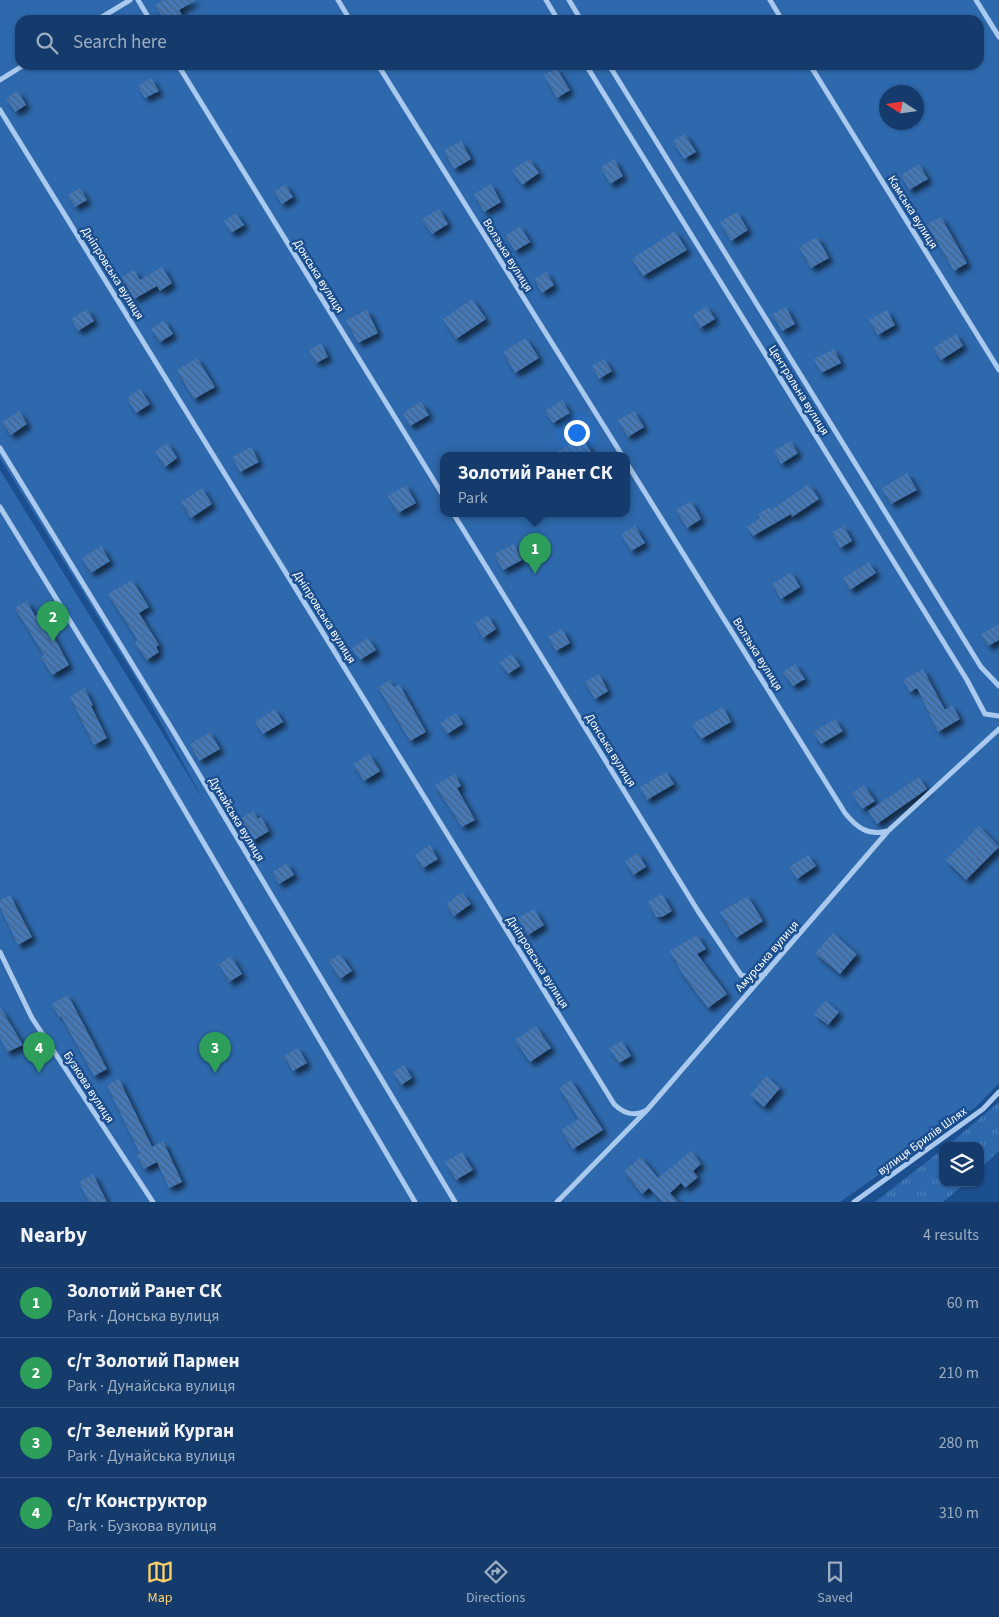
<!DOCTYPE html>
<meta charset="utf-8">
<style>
body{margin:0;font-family:"Source Sans 3",sans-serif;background:#214673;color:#f1f3f6}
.controls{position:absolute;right:15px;bottom:15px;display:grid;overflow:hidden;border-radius:10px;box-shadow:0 1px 4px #0004}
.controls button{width:45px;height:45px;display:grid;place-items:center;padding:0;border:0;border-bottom:1px solid #33557e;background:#143b6b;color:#f1f3f6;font:25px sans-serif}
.compass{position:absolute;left:879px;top:85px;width:45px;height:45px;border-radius:50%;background:#143b6b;box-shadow:0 1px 4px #0004;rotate:282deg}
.you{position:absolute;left:576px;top:432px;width:18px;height:18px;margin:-12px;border:4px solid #fff;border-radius:50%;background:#1a73e8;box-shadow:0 0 0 8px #1a73e833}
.badge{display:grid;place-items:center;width:32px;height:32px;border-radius:50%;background:#ffd166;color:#fff;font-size:16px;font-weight:700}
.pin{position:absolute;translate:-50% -41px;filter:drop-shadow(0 1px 2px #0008)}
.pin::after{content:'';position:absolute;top:26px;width:18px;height:15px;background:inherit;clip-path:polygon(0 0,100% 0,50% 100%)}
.popup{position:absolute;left:440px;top:452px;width:190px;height:65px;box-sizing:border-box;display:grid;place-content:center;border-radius:10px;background:#143b6b;filter:drop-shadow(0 1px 4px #0005);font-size:16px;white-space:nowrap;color:#9dadc1}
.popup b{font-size:19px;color:#f1f3f6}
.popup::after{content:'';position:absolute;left:50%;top:100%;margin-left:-10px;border:10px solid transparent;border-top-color:#143b6b}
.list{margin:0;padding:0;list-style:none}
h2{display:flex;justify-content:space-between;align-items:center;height:65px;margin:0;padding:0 20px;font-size:21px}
h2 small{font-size:16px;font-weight:400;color:#9dadc1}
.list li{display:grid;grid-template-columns:32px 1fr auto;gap:15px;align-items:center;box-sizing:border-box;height:70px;padding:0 20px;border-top:1px solid #33557e}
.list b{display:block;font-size:19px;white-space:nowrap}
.list p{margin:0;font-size:16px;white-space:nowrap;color:#9dadc1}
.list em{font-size:16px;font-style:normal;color:#9dadc1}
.icon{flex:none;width:28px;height:28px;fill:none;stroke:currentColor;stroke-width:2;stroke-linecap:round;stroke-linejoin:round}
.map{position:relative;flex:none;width:999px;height:1202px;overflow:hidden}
.search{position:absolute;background:#143b6b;box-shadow:0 1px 4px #0004;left:15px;right:15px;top:15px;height:55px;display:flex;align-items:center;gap:12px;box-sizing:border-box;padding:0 18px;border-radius:15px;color:#9dadc1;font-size:19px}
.sheet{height:345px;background:#143b6b}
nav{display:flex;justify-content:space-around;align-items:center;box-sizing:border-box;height:70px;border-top:1px solid #33557e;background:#143b6b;font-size:14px;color:#9dadc1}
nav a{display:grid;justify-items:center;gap:2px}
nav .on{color:#ffd166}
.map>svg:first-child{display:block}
.grass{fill:url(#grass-tufts)}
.garden{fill:#2e69ad;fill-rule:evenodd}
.building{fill:url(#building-back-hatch);filter:url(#shadow)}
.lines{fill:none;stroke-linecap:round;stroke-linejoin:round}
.minor{stroke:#a9c9ee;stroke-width:5}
.labels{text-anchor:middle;stroke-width:5;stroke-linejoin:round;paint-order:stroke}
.street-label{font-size:12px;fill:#fff;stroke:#1b4f8f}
</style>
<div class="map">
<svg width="999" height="1202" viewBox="0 0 999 1202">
<defs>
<pattern id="grass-tufts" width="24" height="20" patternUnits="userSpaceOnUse" patternTransform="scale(1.25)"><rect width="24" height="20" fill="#2e69ad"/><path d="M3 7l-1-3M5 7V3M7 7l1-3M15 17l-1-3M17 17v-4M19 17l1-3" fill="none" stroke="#4d80b9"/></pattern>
<pattern id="building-back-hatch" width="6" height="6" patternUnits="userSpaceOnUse" patternTransform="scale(1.25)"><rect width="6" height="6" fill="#4478b7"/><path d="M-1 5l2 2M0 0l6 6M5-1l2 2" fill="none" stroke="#486282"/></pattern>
<filter id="shadow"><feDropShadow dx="4.5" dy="4.5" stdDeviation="2.5" flood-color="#0009"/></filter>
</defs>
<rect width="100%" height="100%" fill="#1b4f8f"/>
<!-- grass -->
<path class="grass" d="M999,1102v49l-19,18v-23h-33z
M943,1149v34h23l-23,19h-68z"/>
<!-- garden -->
<path class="garden" d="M0,0h999v1083l-23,24 -136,95h-840v-732l204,331 -61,-111 -143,-232zM20,20h959v45h-959zM886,92h30v30h-30zM444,455h182v58h-182z"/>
<!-- building -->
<path class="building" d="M164,0h32l-17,10 6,10h-21l-9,-15z
M556,68l14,22 -13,8 -13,-23z
M151,78l8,13 -14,7 -7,-12z
M18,91l8,14 -11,7 -9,-14z
M685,134l11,18 -12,7 -11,-18z
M461,141l10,18 -17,10 -10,-19z
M529,159l10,14 -17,12 -10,-15z
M614,159l9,17 -13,8 -9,-17z
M919,164l9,15 -19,11 -8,-15z
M285,184l8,13 -11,7 -8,-12z
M491,184l10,18 -17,10 -10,-18z
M80,188l7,12 -12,7 -7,-12z
M439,209l9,15 -16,10 -10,-15z
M737,212l11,18 -17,11 -11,-19z
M236,213l8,12 -13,8 -7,-12z
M941,217l26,46 -13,8 -27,-47z
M520,226l10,16 -15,9 -10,-15z
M675,231l12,19 -44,26 -11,-17z
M817,237l12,21 -18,10 -12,-21z
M162,267l10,16 -12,8 -3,-5 -23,13 -12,-22 12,-7 6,10z
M546,272l8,13 -12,8 -8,-14z
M472,299l14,20 -30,20 -13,-20z
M707,306l8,13 -15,9 -7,-13z
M786,307l9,17 -13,7 -10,-17z
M87,309l7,12 -16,10 -7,-12z
M367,310l11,23 -20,10 -12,-23z
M887,310l8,15 -17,10 -9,-15z
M164,320l9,14 -13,8 -9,-13z
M956,334l7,12 -22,14 -8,-12z
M526,338l13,20 -24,15 -12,-21z
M321,343l7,14 -12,6 -7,-13z
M834,349l7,14 -20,10 -7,-14z
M197,358l18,29 -21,12 -17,-29z
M604,359l8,12 -13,8 -7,-13z
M140,389l10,15 -14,9 -9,-15z
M562,400l8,13 -17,10 -8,-12z
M421,402l8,13 -19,11 -7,-13z
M19,411l8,13 -16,11 -9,-13z
M634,411l10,16 -16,10 -10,-17z
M582,437l11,18h-42l23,-13z
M790,441l8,12 -17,11 -7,-13z
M168,443l9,15 -12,9 -10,-16z
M251,447l8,15 -19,10 -8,-15z
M907,473l10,17 -26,14 -9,-16z
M809,484l10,15 -27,18 -1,-3 -38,22 -6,-9 13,-9 -2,-4 12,-7 1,3z
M406,485l10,18 -18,10 -10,-17z
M202,488l10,16 -21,14 -10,-16z
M691,501l10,18 -14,9 -11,-18z
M635,526l10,17 -14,8 -10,-17z
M844,526l8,15 -12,7 -8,-16z
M514,544l8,16 -19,10 -9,-16z
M101,546l9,15 -19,12 -9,-15z
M869,562l7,11 -26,17 -7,-12z
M791,572l9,15 -19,12 -9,-15z
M132,580l17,27 -10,6 20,32 -3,2 3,5 -12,8 -12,-16 2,-5 -29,-45z
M27,601l8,15 4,-2 10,14 20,37 -17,10 -11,-18 3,-2 -29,-47z
M488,615l8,14 -13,9 -8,-15z
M999,624v16l-11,6 -7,-12z
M562,629l8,14 -14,8 -8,-14z
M368,638l8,12 -16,10 -8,-12z
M512,654l8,12 -12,8 -8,-12z
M795,664l10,15 -12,7 -10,-14z
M923,669l22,41 7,-5 8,14 -22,13 -21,-44 -7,4 -7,-12z
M599,674l9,17 -13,8 -10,-17z
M390,680l4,7 5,-3 27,48 -16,9 -32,-54z
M84,688l9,17 -2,1 16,32 -13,7 -24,-48z
M723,707l8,15 -30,17 -9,-15z
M275,709l8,13 -20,12 -8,-12z
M456,713l7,11 -16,10 -7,-11z
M835,719l8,12 -22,13 -8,-12z
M210,732l10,17 -21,12 -9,-17z
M369,754l11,17 -16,10 -11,-17z
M666,772l8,12 -27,16 -7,-13z
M455,774l6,12 -4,2 18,32 -13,7 -27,-42z
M919,777l8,12 -50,35 -9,-13z
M864,785l11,16 -13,8 -10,-16z
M253,811l5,8 3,-2 8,14 -18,11 -11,-23z
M979,826l20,21 -33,33 -20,-20z
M430,845l8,14 -15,9 -8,-13z
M638,853l8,14 -13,8 -8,-14z
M808,855l8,11 -19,13 -8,-12z
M287,863l7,12 -15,9 -7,-12z
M462,892l9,12 -17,12 -8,-12z
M662,894l10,17 -10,6h-6l-8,-15z
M10,895l22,42 -14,8 -18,-38v-7z
M748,896l15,25 -27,17 -16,-26z
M534,909l10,16 -16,10 -10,-17z
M833,933l24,21 -17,20 -25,-21z
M697,935l9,14 -9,5 30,40 -19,14 -25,-33 -13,-24z
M340,954l12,17 -12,8 -11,-18z
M231,956l11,18 -13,8 -10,-18z
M68,995l39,74 -13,7 -33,-60 -2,1 -7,-13z
M825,1001l14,11 -11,13 -14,-11z
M0,1007l23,38 -16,7 -7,-15z
M536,1026l15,22 -21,14 -15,-22z
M622,1041l9,15 -12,7 -10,-15z
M298,1048l9,15 -14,8 -9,-15z
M404,1065l8,13 -11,7 -8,-13z
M766,1076l14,12 -16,19 -14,-12z
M119,1079l33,68 11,-6 19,41 -13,6 -12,-26 -13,7 -7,-14 3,-1 -33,-69z
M571,1080l32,50 -30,19 -12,-19 18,-11 -20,-31z
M691,1151l10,13 -8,7 5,6 -13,11 -4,-5 -11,10 8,9h-16l-13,-14 -7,6 -18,-23 17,-14 17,21z
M462,1152l11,18 -17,10 -11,-18z
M93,1174l14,28h-18l-10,-20z"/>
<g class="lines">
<!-- minor -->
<path class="minor" d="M138,0l12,20
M338,0l12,20
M546,0l12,20
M569,0l12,20
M770,0l12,20
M976,0l23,37
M97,20l33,-20
M178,65l266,432
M378,65l244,390
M586,65l381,615 18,34 14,2
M609,65l372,602 18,19
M810,65l189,305
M0,80l24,-15
M0,110l614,994c10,10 20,13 33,6
M0,448l172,281 283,473
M626,462l219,351c12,15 23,23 43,18
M0,507l145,236 270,459
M453,513l245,398 43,64 11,3 13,-4
M0,952l32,66 121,184
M557,1202l90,-92 241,-279 111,-102
M854,1202l129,-93 16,-17"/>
</g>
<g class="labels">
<!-- street labels -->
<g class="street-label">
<text transform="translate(913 212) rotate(58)" y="4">Камська вулиця</text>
<text transform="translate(508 255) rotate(58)" y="4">Волзька вулиця</text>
<text transform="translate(113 273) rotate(58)" y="4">Дніпровська вулиця</text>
<text transform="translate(319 276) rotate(58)" y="4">Донська вулиця</text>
<text transform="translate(799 390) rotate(58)" y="4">Центральна вулиця</text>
<text transform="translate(325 617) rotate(58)" y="4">Дніпровська вулиця</text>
<text transform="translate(758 654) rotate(58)" y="4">Волзька вулиця</text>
<text transform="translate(611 750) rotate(58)" y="4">Донська вулиця</text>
<text transform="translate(237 819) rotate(59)" y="4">Дунайська вулиця</text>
<text transform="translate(767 956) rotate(-49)" y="4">Амурська вулиця</text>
<text transform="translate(538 962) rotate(58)" y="4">Дніпровська вулиця</text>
<text transform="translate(89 1087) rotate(57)" y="4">Бузкова вулиця</text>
<text transform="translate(922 1141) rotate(-36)" y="4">вулиця Брилів Шлях</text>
</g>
</g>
</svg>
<div class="controls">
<button><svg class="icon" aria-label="layers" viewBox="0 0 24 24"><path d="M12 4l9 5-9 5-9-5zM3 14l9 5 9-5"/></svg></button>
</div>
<svg class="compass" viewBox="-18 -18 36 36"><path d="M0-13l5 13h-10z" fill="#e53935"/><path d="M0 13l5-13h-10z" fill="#9dadc1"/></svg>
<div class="you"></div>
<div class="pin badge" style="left:535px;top:574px;background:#2e9e5b">1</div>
<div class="popup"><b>Золотий Ранет СК</b>Park</div>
<div class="pin badge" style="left:53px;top:642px;background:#2e9e5b">2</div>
<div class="pin badge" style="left:215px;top:1073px;background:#2e9e5b">3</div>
<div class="pin badge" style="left:39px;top:1073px;background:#2e9e5b">4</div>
<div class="search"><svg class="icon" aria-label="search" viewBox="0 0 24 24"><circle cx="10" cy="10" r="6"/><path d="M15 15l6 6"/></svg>Search here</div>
</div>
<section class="sheet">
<h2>Nearby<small>4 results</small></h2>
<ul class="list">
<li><span class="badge" style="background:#2e9e5b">1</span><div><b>Золотий Ранет СК</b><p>Park · Донська вулиця</p></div><em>60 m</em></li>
<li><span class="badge" style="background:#2e9e5b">2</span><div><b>с/т Золотий Пармен</b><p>Park · Дунайська вулиця</p></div><em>210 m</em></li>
<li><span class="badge" style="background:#2e9e5b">3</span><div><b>с/т Зелений Курган</b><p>Park · Дунайська вулиця</p></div><em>280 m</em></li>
<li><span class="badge" style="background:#2e9e5b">4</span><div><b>с/т Конструктор</b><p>Park · Бузкова вулиця</p></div><em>310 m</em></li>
</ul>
</section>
<nav>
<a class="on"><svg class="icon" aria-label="map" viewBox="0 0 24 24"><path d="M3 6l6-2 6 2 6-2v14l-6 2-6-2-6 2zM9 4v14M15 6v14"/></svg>Map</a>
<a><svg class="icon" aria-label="directions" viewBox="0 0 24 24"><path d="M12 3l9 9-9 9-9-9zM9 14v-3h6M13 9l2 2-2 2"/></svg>Directions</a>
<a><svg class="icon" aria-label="saved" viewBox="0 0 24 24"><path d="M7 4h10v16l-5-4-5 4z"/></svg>Saved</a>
</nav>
